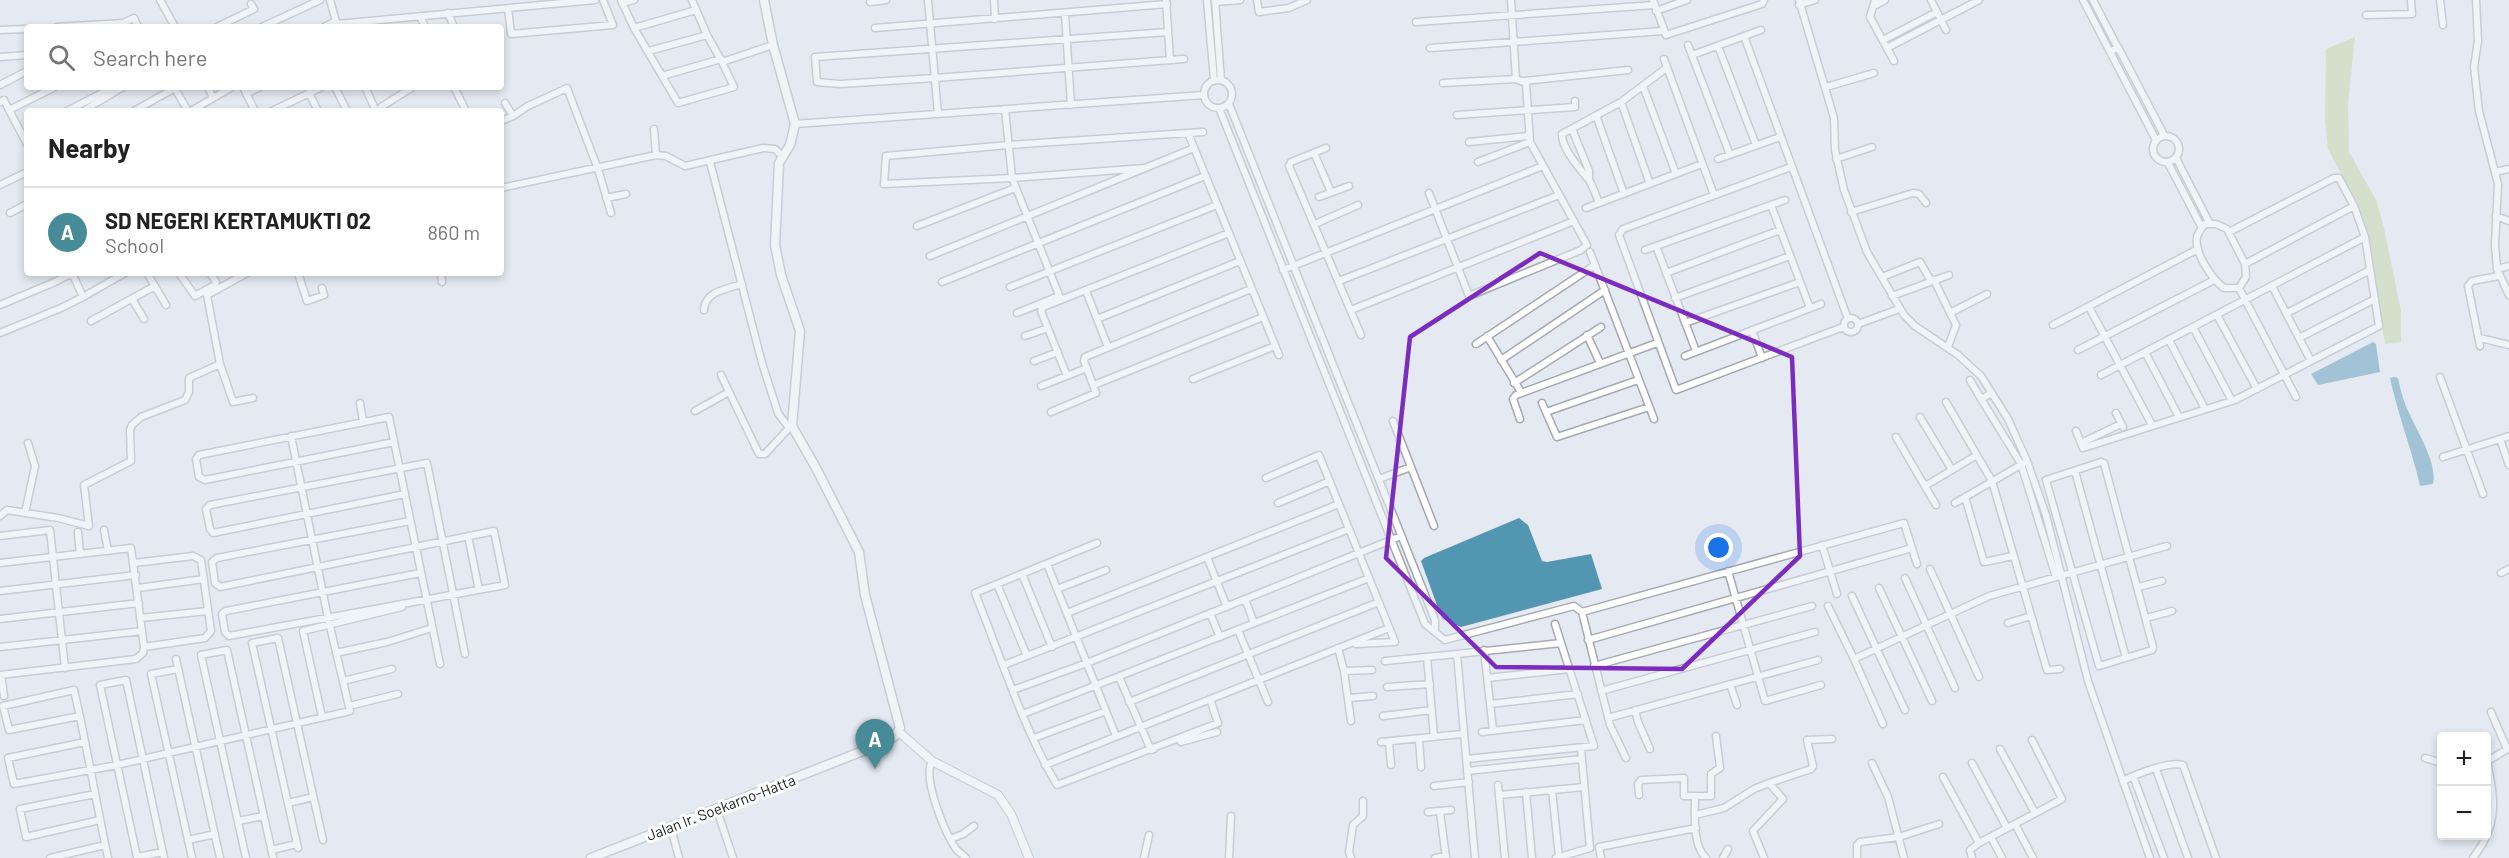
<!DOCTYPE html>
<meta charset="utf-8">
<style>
body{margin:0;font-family:Barlow,sans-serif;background:#f6f6f6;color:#222}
.controls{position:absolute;right:18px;bottom:18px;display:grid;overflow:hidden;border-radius:6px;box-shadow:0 3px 9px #0003}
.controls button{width:54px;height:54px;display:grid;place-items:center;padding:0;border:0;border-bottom:2px solid #e0e0e0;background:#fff;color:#222;font:30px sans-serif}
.you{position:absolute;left:1719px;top:548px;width:21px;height:21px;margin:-15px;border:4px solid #fff;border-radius:50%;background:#1a73e8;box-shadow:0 0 0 9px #1a73e833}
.badge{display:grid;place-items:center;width:39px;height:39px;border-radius:50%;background:#468b97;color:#fff;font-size:20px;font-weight:700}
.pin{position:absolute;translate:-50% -50px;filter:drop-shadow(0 2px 3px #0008)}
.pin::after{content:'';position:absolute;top:32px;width:21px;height:18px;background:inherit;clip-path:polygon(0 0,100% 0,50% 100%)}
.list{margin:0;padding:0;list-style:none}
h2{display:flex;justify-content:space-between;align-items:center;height:78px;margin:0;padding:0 24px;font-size:26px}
h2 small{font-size:20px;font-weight:400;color:#767676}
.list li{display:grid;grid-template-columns:39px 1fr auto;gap:18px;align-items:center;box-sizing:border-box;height:90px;padding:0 24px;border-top:2px solid #e0e0e0}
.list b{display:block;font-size:22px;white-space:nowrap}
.list p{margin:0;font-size:20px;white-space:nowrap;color:#767676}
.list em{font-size:20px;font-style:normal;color:#767676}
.icon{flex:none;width:33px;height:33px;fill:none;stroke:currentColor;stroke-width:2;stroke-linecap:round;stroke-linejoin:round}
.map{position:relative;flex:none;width:2509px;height:858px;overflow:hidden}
.search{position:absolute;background:#fff;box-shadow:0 3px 9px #0003;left:24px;top:24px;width:480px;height:66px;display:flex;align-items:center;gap:15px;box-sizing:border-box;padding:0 21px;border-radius:6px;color:#767676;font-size:22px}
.panel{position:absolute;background:#fff;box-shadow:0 3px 9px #0003;left:24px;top:108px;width:480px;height:168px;border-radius:6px}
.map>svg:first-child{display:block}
.green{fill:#c3d59e}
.water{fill:#5396b2}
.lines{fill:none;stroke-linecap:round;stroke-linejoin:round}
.minor-casing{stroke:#a5a9b2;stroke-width:9}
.tertiary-casing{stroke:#a5a9b2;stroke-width:10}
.secondary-casing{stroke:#a5a9b2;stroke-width:11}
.minor{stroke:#fff;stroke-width:6}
.tertiary{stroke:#fff;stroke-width:8}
.secondary{stroke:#fff;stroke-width:8}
.marked{fill:none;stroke:#7b2cbf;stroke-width:4.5;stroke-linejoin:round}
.labels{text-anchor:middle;stroke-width:6;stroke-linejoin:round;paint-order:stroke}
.street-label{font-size:15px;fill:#222427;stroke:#fff}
</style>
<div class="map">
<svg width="2509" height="858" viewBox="0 0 2509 858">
<rect width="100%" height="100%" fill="#e4e9f2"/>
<!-- green -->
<path class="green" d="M2355,37l-7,67 1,48 27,48 8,28 17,83v31l-16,2 -17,-105 -13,-38 -27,-52 -3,-29 1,-71z"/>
<!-- water -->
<path class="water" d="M2373,342l3,2 4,28 -62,13 -7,-11z
M2394,377l4,1c2,9 4,19 8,28 8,21 32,55 27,78l-13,2c-8,-36 -22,-71 -30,-108z
M1519,518l9,7 14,36 5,1 44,-8 11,35 -141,38 -19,-8 -21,-58 3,-3z"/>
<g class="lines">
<defs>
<path id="minor" d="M160,0l15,27
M330,0l7,25
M621,0l13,28 44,75 56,-16 -12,-25
M928,0l10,114
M994,0l1,19
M1166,0l4,60
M1207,0l7,80
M1215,0l6,80
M1257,0l2,12 30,-4 18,-8
M1511,0l5,79
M1653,0l13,35 96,-31 2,-4
M1799,0l35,118 1,32 9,40 23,62 37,63 11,11 43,29 23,21 27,43 19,42 19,54 42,166 62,177
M1875,0l-5,17 24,44
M1931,0l15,30
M2083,0l73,140
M2093,0l26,50
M2440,0l3,25
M2476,0l2,41 -4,26 5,44 19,73 -3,61 2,24 12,26
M870,2l16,-2
M1216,2l24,-2
M622,3l12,-3
M1799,5l16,-5
M1874,6l11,-6
M508,8l3,26 102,-9 -10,-25
M1656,11l31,-11
M448,13l6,14
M1065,14l6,91
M2366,15l46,-1 -1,-14
M420,16l5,11
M1416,22l238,-17
M337,24l258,-24
M119,25l15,-7 4,9
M57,27l66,-4
M217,27l37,-18 -3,-5
M262,27l58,-27
M324,27l12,-6
M634,28l62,-18
M875,28l292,-24
M0,30l27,-1
M1168,32l-353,25 2,25 23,2 95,-6 249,-19
M707,35l15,27 51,-17
M1744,36l104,283
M1883,40l54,-28
M1688,45l42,110
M1718,46l38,99
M1430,48l233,-17
M1887,48l92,-48
M649,51l58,-16 -15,-35
M2110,52l8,-5 46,88
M1692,55l69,-25
M0,57l27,-2
M1664,59l50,136
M662,76l59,-17
M1204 94a14 14 0 1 1 28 0a14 14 0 1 1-28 0Z
M1524,81l104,-11
M0,85l27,-14
M1643,86l33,88
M174,87l14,24
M208,87l5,11
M243,87l12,24
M335,87l12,24
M365,87l11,24
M454,87l12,24
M1826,87l48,-14
M309,93l9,18
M246,94l14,-7
M0,102l4,-2 5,10
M1621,102l29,82
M1229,104l206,516v11
M1219,108l206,516 20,16 129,-34 8,6 28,113 16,33
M1005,109l7,69 49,122
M67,111l47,-24
M83,111l40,-24
M134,111l41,-23
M191,111l41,-24
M272,111l50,-24
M382,111l-1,-4 32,-20
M1457,115l118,-8v-6
M513,116l15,-10 39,-18 31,81 13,44
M1597,118l27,76
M501,121l12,-5 -8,-13
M795,124l409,-29
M654,129l2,26
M1572,129l17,42v9
M1188,133l91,222
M2153 149a13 13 0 1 1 26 0a13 13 0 1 1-26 0Z
M1469,142l60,-6
M27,144l-18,-34 46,-23
M1326,148l-35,14 -2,4 72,169
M1314,153l17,39
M2176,158l34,66
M1718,159l62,-22
M1836,159l36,-12
M710,162l52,201 16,50 11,15
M1478,162l52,-20
M2168,163l34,65
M1791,167l-168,62 -4,6 57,155 167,-63
M1145,168l-133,10 -128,6 2,-28 122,-11 195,-13
M2495,172l14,-3
M0,185l27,-13
M501,188l155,-33 10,1 19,10 78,-18 12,1 7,7
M1429,193l40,103 112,-46 6,-5 -57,-103 -4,-59 -10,-4 -73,4
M1319,197l30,-11
M606,198l20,-4
M1599,203c-3,-7 -6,-17 -10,-23 -8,-9 -28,-33 -27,-46l59,-32 44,-33
M1771,205l39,103
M1586,208l116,-44
M1851,212l62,-19 6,1 7,9
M10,213l17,-9
M2496,216l13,5
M1315,224l43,-19
M2205,224h11l11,5 18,35 1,13 -7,11h-15c-12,-9 -30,-35 -27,-51 1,-5 5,-9 8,-13z
M917,226l98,-38
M2229,232l105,-54h5l15,28 11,31 14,89 -68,35 -39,-75
M1656,246l40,105
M1645,250l140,-50
M1590,252l64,167
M930,256l264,-108
M2245,264l109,-58
M2497,269l12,-3
M1283,270l260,-104
M72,273l11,24 42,-24
M147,273l19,32
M179,273l16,23 20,-11 1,-3 -6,-9
M298,273l9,28 17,-6 -2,-7
M441,273l1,9
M1666,273l114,-43
M1882,277l38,-15 11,19
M1934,280l22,45 -8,22
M1339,281l220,-86
M942,282l263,-106
M1010,287l207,-82
M2239,288l57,109
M1086,291l22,56
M1892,296l57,-21
M1675,298l115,-42
M132,299l12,20
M0,305l55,-23 17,-9
M2089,307l63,118
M704,310c1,-19 23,-21 38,-26
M1351,310l223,-89
M1017,313l42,-17
M1950,313l37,-19
M2287,313l83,-43
M2217,315l40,74
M1844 325a7 7 0 1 1 14 0a7 7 0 1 1-14 0Z
M1097,319l143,-58
M91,321l64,-35
M1685,323l115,-41
M1858,324l41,-15
M2053,325l145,-76
M2193,327l39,74
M1752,330l10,28
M0,333l61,-25 22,-11
M1587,335l13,28
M1025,336l23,-8
M1487,336l34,56
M2299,338l76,-39
M2480,338l29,7
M2169,340l36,69
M1476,344l119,-79
M2480,346l-12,-60 4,-5 27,-5
M2078,350l136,-70
M2145,352l34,65
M1685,356l136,-52
M1501,360l104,-70
M1034,361l24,-9
M220,364l13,38 20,-4
M721,375l38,79h6l25,-27
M2101,375l264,-138
M1067,376l-26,-65 2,-4 186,-74
M2440,377l43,117
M1193,379l82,-33
M1970,380l11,19 11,-6
M1514,383l87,-56
M1094,385l169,-68
M1041,386l46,-18
M1946,402l46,79 55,189 13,-1
M1983,402l38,62 35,113
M360,403l3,18
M1542,403l15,34 92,-30
M695,411l34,-19
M1051,412l45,-19 -12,-32 1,-4 166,-68
M1546,412l92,-32
M2116,413l7,14
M1920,417l32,53
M1520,419l-7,-20 3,-4 141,-52
M1393,421l41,105
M2076,431l7,17 152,-48 76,-39
M1896,437l40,68
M2500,439l9,26
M394,442l-189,38 -6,-3 -3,-18 3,-4 190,-38 51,247
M2081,443l40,-19
M2443,457l66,-21
M2101,462l3,1 49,184 -1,3 -53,16 -53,-186z
M2075,471l51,187
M1266,478l53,-23 76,187 -39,2
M1379,479l32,-12
M1925,486l52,-31
M405,494l-192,39 -3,-4 -4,-20 4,-4 217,-42 38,191
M1965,497l19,65 29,-6
M1278,503l52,-22
M1955,503l69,-40
M25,513l10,-47 -7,-23
M0,516l7,-6 51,8 31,8 -5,-41 47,-24 -1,-31 2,-5 9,-8 44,-17 4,-8v-14l31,-14 -13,-69 40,-22
M410,521l-193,37 -5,4 3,21 5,4 274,-56 11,54 -276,51 -4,-4 -3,-18 4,-3 194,-38
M104,530l4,21
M78,532l2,22
M0,536l50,-6 15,138
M468,536l11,54
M1097,543l-122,50c26,64 47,133 82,192l161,-62 -8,-24
M1822,545l15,49
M1207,557l20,50
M0,563l131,-15 13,99 -1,6 -7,6 -136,16
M134,563l59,-7 8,4 10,71 -6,7 -61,9
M1047,564l69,172
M1930,569l49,108
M1728,571l37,130 56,-16
M2501,573l8,-4
M1022,574l30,73
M1905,578l50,110
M997,584l30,72
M2138,587l24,-6
M138,588l66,-9
M1879,588l53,113
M1057,589l49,-19
M0,591l136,-16
M1852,596l53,114
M1245,599l9,24
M1828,606l26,53 135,-63 178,-50
M1582,612l322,-89 13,41
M1067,613l272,-109
M1210,613l10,24
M140,618l68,-7
M2146,618l26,-7
M0,619l139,-16
M2008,623l23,-7
M1555,624l6,19
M1238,630l30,72
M1588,640l324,-92
M0,647l142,-16
M1338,648l6,23 7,50
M1484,650l9,80
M336,653l51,-11 45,-14
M1427,657l7,80
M176,659l44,199
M1854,659l29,65
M1385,661l72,-7
M1004,665l345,-136
M1594,666l218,-60
M178,669l-27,5 41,184
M1344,671l28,-1
M1,675l3,21
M1119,677l32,73 3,-1
M1487,678l82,-9
M343,681l49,-12
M1730,684l7,21
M1387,687l43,-3
M1013,690l74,-27 314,-127
M1601,691l214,-59
M1349,698l24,-2
M1129,702l250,-100
M1490,704l88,-10
M349,706l49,-12
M1635,710l3,12 12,27
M2491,712l16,37
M1023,714l346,-136
M80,716l-71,14 -6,-24 71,-16c13,56 22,112 34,168
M1383,716l49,-6
M322,717l-19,-86 99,-24
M1608,718l210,-58
M1482,732l104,-12
M1034,738l72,-27
M1419,740l2,27
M85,742l-77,16 6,26 103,-19 233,-54 -22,-93 -37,-182
M1181,742l36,-10
M1381,742l81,-8
M1389,742l2,23
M2000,749l35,64
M2425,758l17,5
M1466,759l128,-13 -33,-103 -104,11 18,204
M932,761c-10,17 13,72 24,88 3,4 7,5 10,9
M2486,762l23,-14
M1872,763l16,34 16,61
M1972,763l35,65
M1045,765l344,-137
M2156,769l32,89
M1467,771l115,-12
M2133,776l31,82
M1943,777l36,66
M2123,781c13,-7 46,-20 60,-16l33,93
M1769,783l42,-14 2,-3 -6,-26 25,-1
M1498,785l7,73
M1434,786l35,-4
M1552,790l7,67
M1526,792l6,66
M95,794l-75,15 6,28 74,-17
M1499,795l85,-8
M1639,795l-1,-11 3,-4 43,-2v18h11c0,19 -3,49 11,62
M1695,796h16v-22l9,-6 -4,-32
M288,803l25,-6
M717,810l16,48
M1428,812l23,-2
M1440,812l6,46
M1695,815l29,-7 30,-19 15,-6 14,16 -30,32 11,27
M238,821l25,-5
M2015,824l18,34
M671,828l8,30
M1991,837l11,21
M951,839l12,-5 11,-8
M188,840l27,-6
M298,848l-46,-205 26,-5 45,202
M271,850l26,-6
M163,852l-26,5 -37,-172 26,-5 38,178
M50,858l55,-13
M246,858l-45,-203 26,-5 46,207
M1144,858l5,-23
M1229,858l2,-42
M1351,858l-2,-6 4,-27 10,-9v-15
M1435,858l11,-2
M1556,858l34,-10 -9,-99
M1601,858l-2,-11 97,-19
M1723,858l5,-9
M1857,858v-13l3,-3 39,-5 40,-13
M1972,858l-2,-8 9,-7 83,-44 -30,-59
M2473,858c26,-33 22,-58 14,-96"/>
<path id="tertiary" d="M899,732l33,29 66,34 13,19 18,44"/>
<path id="secondary" d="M591,858l282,-111 22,-11 5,-8 -35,-133 -6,-43 -43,-84 -24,-42 8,-95 -19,-56 -6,-30 4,-82 11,-18 5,-21 -22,-79 -9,-45"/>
</defs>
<!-- minor casing -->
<use href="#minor" class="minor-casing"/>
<!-- tertiary casing -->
<use href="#tertiary" class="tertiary-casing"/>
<!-- secondary casing -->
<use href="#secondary" class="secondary-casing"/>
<!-- minor -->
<use href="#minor" class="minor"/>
<!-- tertiary -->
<use href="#tertiary" class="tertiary"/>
<!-- secondary -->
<use href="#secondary" class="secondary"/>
</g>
<!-- marked area -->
<path d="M0 0H2509V858H0ZM1540,253l252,104 8,199 -118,113 -186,-2 -110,-109 24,-221z" fill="#e4e9f2" fill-opacity=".55" fill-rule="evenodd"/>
<path class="marked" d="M1540,253l252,104 8,199 -118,113 -186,-2 -110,-109 24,-221z"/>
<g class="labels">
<!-- street labels -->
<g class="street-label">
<text transform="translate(721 808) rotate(-21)" y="5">Jalan Ir. Soekarno-Hatta</text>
</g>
</g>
</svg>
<div class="controls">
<button>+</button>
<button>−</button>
</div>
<div class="you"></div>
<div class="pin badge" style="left:875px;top:769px">A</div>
<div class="search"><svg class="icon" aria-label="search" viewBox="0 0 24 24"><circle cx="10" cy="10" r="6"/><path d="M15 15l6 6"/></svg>Search here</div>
<section class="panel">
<h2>Nearby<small></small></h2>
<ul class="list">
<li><span class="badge">A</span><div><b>SD NEGERI KERTAMUKTI 02</b><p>School</p></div><em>860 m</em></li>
</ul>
</section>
</div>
